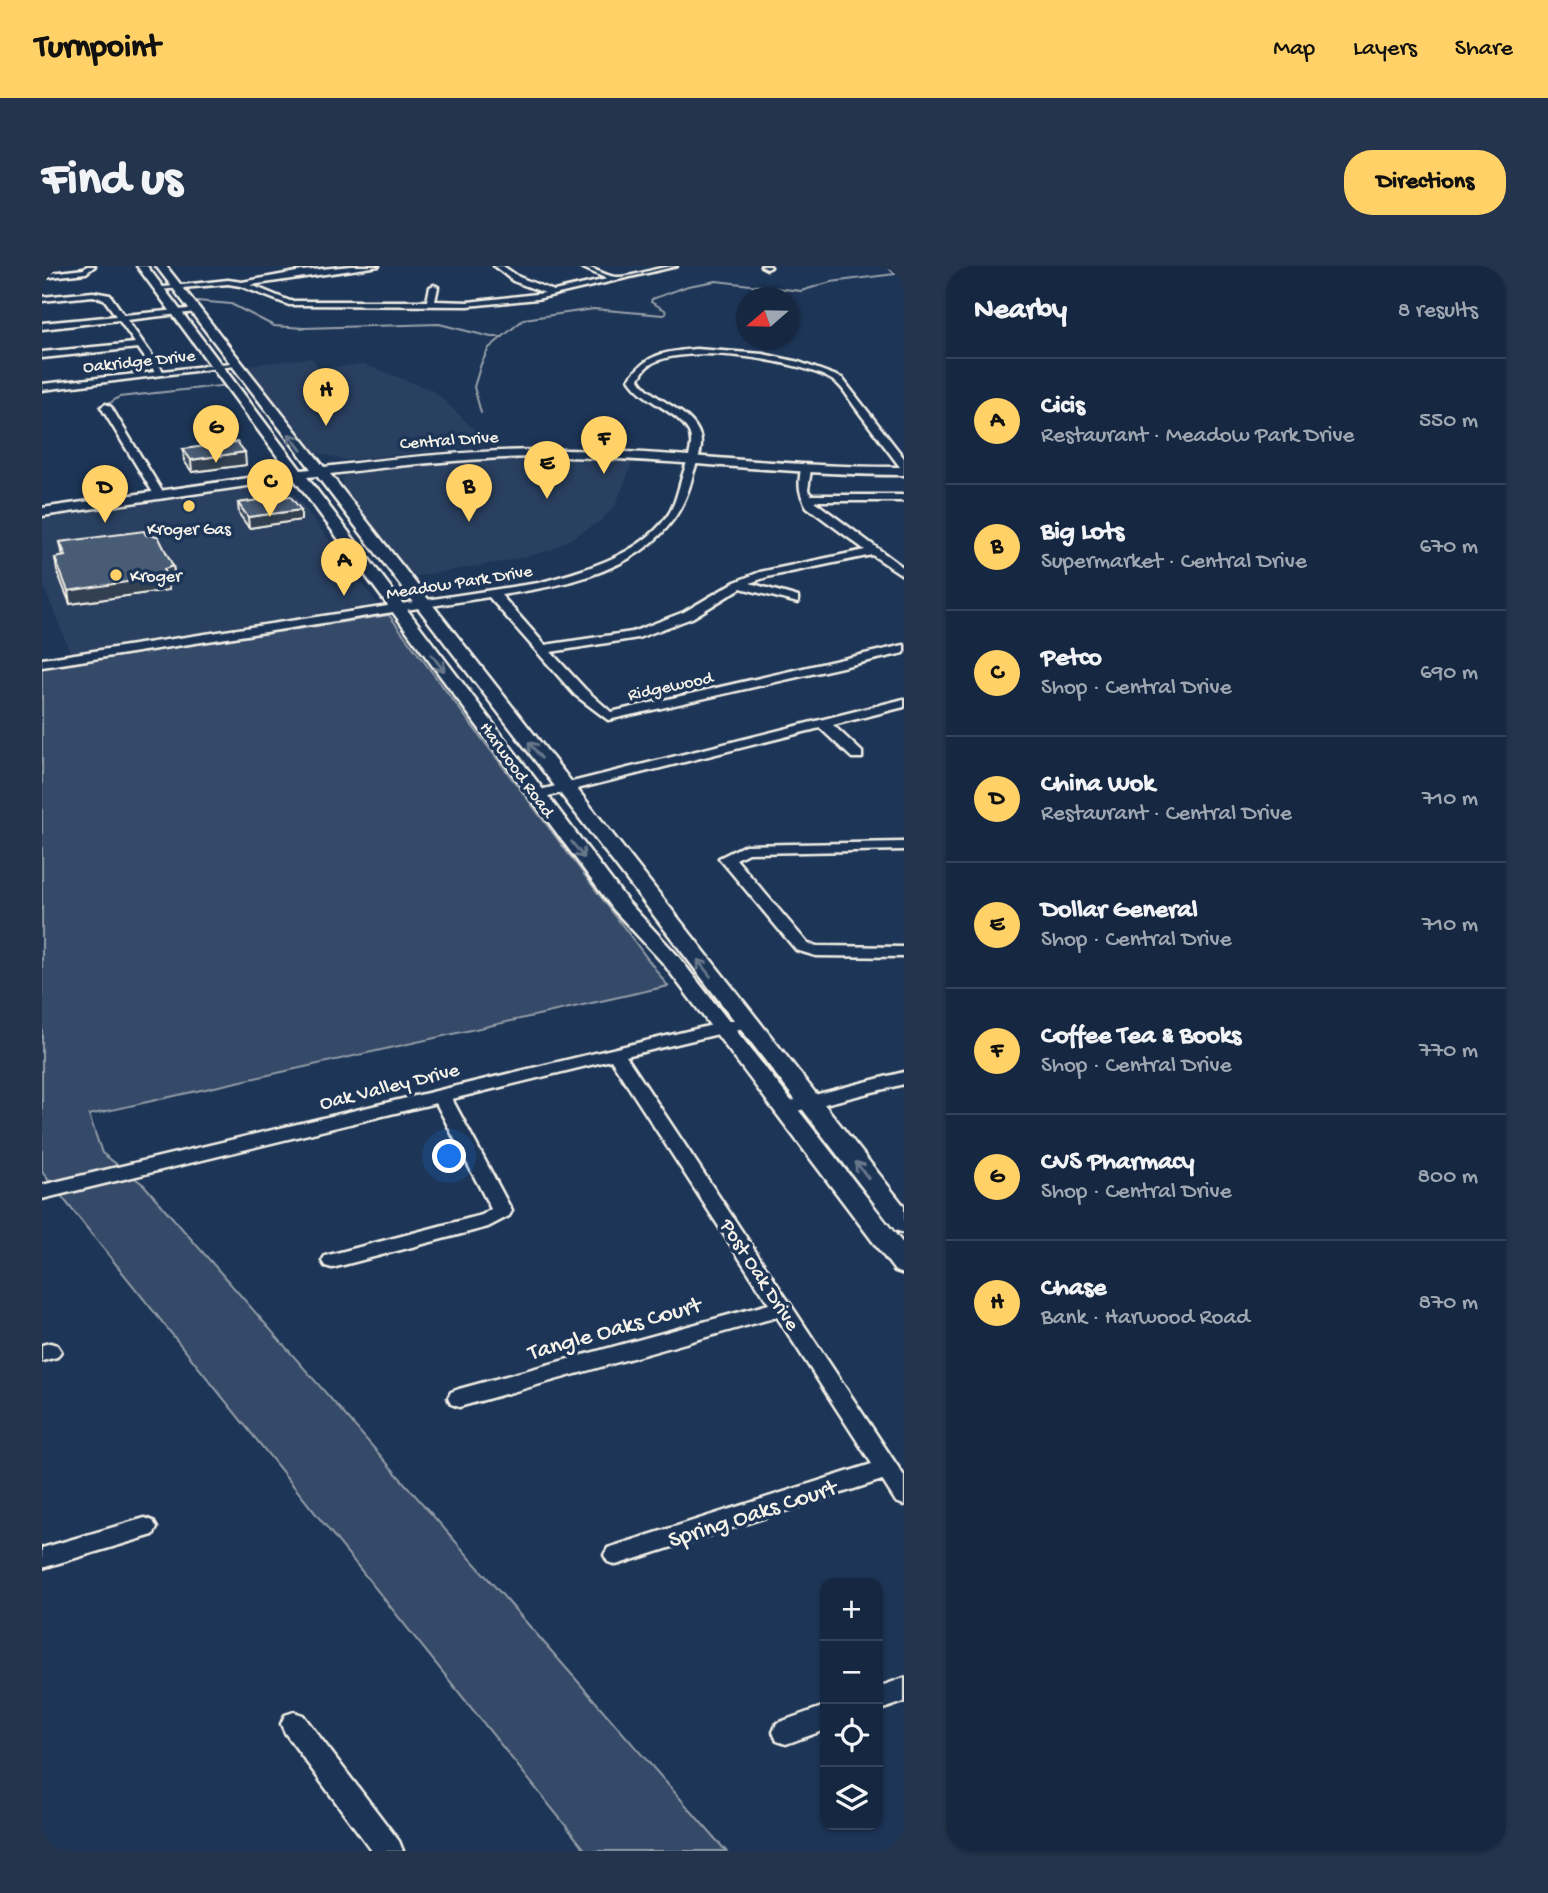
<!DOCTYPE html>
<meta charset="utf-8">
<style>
body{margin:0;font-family:"Gochi Hand",sans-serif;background:#23344c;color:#f1f3f6}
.controls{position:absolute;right:21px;bottom:21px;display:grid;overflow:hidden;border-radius:14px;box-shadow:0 2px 5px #0004}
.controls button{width:63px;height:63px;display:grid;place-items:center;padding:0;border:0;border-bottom:2px solid #35445a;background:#162841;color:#f1f3f6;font:35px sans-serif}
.compass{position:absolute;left:694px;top:21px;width:63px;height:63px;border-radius:50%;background:#162841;box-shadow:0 2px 5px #0004;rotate:250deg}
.you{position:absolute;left:408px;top:891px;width:24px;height:24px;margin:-18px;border:5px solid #fff;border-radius:50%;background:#1a73e8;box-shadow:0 0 0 10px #1a73e833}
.badge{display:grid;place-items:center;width:46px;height:46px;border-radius:50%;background:#ffd166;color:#111;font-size:23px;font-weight:700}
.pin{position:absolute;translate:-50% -58px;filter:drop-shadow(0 2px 4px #0008)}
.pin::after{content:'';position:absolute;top:37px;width:24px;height:21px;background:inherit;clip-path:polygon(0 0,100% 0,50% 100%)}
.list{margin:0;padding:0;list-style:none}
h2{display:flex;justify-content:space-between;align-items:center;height:91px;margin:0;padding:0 28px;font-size:30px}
h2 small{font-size:23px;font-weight:400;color:#9ea6b1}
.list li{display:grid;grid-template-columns:46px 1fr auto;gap:21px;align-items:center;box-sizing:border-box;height:126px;padding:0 28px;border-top:2px solid #35445a}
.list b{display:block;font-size:26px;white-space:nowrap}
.list p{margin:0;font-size:23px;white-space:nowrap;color:#9ea6b1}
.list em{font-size:23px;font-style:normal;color:#9ea6b1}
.icon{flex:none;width:38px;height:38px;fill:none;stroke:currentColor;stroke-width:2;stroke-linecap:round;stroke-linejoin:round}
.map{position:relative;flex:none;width:862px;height:1585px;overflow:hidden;border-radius:28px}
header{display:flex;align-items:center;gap:42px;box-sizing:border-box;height:98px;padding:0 35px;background:#ffd166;color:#111}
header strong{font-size:33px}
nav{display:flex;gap:38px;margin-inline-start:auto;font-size:24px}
.intro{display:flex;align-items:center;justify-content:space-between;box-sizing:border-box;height:168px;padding:0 42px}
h1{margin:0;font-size:49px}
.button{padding:18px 32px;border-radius:28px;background:#ffd166;color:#111;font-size:24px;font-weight:700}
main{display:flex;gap:42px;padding:0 42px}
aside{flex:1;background:#162841;border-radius:28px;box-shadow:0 2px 5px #0004}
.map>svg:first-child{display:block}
.built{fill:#2a4060}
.green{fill:#354a67;stroke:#949ea8;stroke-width:2}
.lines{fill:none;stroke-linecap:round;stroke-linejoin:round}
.stream{stroke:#9aa2ab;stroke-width:2}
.minor-casing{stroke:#f4f1e8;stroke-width:5}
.major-casing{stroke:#f4f1e8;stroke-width:5}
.minor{fill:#1d3557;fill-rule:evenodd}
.major{fill:#1d3557;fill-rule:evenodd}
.wall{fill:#3e4e64;stroke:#f4f1e8;stroke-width:2}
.shaded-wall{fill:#324051;stroke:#f4f1e8;stroke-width:2}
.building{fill:#485b74;stroke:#f4f1e8;stroke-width:2}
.oneway{stroke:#68778a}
.poi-dot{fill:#ffd166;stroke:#1d3557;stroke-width:2.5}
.labels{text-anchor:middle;stroke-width:7;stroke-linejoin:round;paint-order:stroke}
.far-street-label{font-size:18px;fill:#f4f1e8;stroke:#1d3557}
.far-poi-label{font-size:18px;fill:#f4f1e8;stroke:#1d3557}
.street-label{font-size:21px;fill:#f4f1e8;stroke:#1d3557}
.near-street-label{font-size:24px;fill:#f4f1e8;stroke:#1d3557}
</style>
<header>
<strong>Turnpoint</strong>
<nav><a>Map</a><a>Layers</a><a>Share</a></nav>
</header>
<div class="intro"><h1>Find us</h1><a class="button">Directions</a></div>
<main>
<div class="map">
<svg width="862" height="1585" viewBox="0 0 862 1585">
<rect width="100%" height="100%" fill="#1d3557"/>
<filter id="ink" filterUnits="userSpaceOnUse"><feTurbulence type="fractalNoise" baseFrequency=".0143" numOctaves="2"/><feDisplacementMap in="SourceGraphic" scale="14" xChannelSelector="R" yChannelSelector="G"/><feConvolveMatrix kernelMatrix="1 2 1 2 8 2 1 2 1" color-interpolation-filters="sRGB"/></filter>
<g filter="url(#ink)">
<!-- built -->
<path class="built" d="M269,92l10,11 43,-5 70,27 57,54 -146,15 -31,-8 -67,-87z
M483,192l109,1 -19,47 -14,15 -50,29 -43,11 -98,16 -64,-82 -5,-18 15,-6 79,-9z
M235,217l11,3 90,118 -307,50 -29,-72v-66z"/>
<!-- green -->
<path class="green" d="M347,349l279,371 -579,129 13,38 42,32 582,666h-140l-544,-679v-504z"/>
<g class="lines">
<!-- stream -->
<path class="stream" d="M155,35l34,3 43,22 30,2 135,-4 52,13h12
M68,137l9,-6 110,-12
M439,147l-7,-26 7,-23 8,-16 35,-29 70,-10 69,6 3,-1 -1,-4 -14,-8 1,-3 36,-13 28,-5 85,10 30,-9 64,-8 -8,-8"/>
<defs>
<path id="minor" d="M45,0h8l-9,7 -44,5v-4l42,-5z
M309,0h28l-128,19 39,16h137l3,-14 4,-2 4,2 -3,14 33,1 77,-9 -32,-12 -19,-15h9l16,11 35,14 53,-12 -28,-13c14,0 24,10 37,11 17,1 41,-11 61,-11l-140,33 -69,7 -179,-1 -49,-19 -12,-2 -69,6 -4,-2 73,-8 14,2 60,-11z
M719,0h9l1,1 -4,2z
M51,26l17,3 14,20 75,-7 -3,4 -69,8 36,51 76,-9 4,3 -201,25v-6l113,-12 -17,-24 -96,10v-6l93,-9 -16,-23 -77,9v-6l74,-7 -12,-17 -11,-3 -51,5v-4z
M654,83l67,5 36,8 43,16 62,80v10l-4,-1c-15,-20 -30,-40 -45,-60 -6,-8 -12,-20 -20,-25 -30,-22 -157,-41 -187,-16 -4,3 -7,9 -9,13 14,23 53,30 61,57 4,14 -5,29 -8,42 -21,86 -115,106 -191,117l44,50 87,-13 52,-20 51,-30 25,-10 105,-22 -58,-43c-8,-14 -9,-21 -6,-38l5,-3 5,3 -3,21 3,5h93v6h-90l90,67v8l-32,-21 -105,22 -17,6 48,14v6l-57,-15 -49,30 -54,20 -87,14 34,37 26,23 293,-67v8l-296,67 -33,-25 -86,-98 -447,70v-8l496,-76c44,-12 100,-27 128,-65 10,-13 12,-29 17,-44 4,-13 12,-29 6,-42 -12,-22 -45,-29 -60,-53 19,-26 36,-27 67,-30z
M64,138l5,3 54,89 -1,2 -9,-2 -54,-89z
M862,433v8l-71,18 29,27v6h-10l-32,-30 -283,71 -7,-4 2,-3z
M862,576v8l-156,3 -12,6 72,85 9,2 87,1v10l-88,-1 -20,-6 -77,-92 26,-13z
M704,751l9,5 -3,4 -126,30 278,420v29l-8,-3 -14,-22 -266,85 -8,-3 -4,-7 4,-7 264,-84 -95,-147 -318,90 -8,-3 -3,-6 3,-6 8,-3 310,-85 -158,-244 -159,39 60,112 -3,5 -21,11 -156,41 -7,-2 -3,-5 3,-5 157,-41 9,-6 -55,-106 -394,96v-14z
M862,806v12l-119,30 -9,-6 3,-4z
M8,1077l7,2 4,6 -4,6 -15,4v-16z
M103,1252l8,3 4,7 -4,7 -111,33v-20z
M862,1412v24l-26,9v-24z
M783,1440v24l-39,14 -9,-3 -4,-9 4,-9z
M252,1446l9,3 96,126 4,10h-31l-87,-118 -4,-9 4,-9z"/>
<path id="major" d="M95,0h10l154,204 10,-1 -155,-203h10l158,201c79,-10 159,-18 239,-17 114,1 227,18 341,17v8c-114,0 -227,-16 -341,-18 -77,-1 -156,7 -233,17l574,732v27l-9,-3 -578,-754 -10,1 321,425 49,53 227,290v29l-9,-3 -232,-308 -49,-53 -320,-431 -252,37v-8l247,-36z"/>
</defs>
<!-- minor casing -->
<use href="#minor" class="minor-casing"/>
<!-- major casing -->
<use href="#major" class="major-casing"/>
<!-- minor -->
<use href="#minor" class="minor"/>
<!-- major -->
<use href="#major" class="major"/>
</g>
<!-- wall -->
<path class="wall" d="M141,183l63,16 -54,7 -8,-11z
M210,214l32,17 17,13v10l-52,8 -10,-14 -1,-11 22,-3 -7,-10z
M104,269l27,31 2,13 -7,3 1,8 -99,14 -13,-33 -2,-13 8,-1 -3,-15z"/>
<!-- shaded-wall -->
<path class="shaded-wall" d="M203,186l1,13 -54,7 -1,-12z
M259,244v10l-52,8 -1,-11z
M131,300l2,13 -7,3 1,8 -99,14 -2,-13 96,-22z"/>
<!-- building -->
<path class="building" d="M195,176l8,10 -54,8 -8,-11z
M228,211l14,20 6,-1 11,14 -53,7 -10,-14 27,-4 -13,-19z
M102,265l2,4 12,1 15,30 -9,3 3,7 -99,15 -13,-33 11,-2 -6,-14z"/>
<!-- one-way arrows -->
<defs><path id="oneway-shaft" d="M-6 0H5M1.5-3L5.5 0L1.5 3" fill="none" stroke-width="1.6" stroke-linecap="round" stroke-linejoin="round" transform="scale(1.75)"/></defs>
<g class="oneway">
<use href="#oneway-shaft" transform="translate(253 176) rotate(-127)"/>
<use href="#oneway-shaft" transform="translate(396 397) rotate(52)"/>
<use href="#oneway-shaft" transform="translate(493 484) rotate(-128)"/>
<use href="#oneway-shaft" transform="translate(536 584) rotate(52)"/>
<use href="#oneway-shaft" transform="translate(662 702) rotate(-128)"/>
<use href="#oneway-shaft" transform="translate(820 904) rotate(-128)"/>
</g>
</g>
<!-- markers -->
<g class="poi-dot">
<circle cx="147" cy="240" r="7"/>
<circle cx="74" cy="309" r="7"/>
</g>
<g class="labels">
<!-- far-street labels -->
<g class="far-street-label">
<text transform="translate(97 94) rotate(-6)" y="6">Oakridge Drive</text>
<text transform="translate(407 173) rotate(-4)" y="6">Central Drive</text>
<text transform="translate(417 315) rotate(-9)" y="6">Meadow Park Drive</text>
<text transform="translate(628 419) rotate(-12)" y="6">Ridgewood</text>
<text transform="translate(476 503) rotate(54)" y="6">Harwood Road</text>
</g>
<!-- far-poi labels -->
<g class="far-poi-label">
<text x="147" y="268">Kroger Gas</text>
<text x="88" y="315" text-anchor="start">Kroger</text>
</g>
<!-- street labels -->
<g class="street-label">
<text transform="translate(347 819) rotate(-14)" y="7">Oak Valley Drive</text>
<text transform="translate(719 1008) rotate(57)" y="7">Post Oak Drive</text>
</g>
<!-- near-street labels -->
<g class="near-street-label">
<text transform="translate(572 1061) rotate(-16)" y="8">Tangle Oaks Court</text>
<text transform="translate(710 1246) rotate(-18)" y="8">Spring Oaks Court</text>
</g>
</g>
</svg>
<div class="controls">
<button>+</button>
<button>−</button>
<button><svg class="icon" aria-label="locate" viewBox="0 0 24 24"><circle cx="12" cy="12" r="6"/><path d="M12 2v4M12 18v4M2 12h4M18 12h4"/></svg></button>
<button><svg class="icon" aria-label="layers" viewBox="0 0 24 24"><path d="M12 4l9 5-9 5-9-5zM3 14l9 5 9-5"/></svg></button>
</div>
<svg class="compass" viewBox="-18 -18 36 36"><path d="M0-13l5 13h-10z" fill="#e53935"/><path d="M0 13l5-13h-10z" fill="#9ea6b1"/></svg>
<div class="you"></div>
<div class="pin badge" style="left:302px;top:330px">A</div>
<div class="pin badge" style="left:427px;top:256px">B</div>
<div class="pin badge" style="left:228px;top:251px">C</div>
<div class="pin badge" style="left:63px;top:257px">D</div>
<div class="pin badge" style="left:505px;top:233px">E</div>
<div class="pin badge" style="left:562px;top:208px">F</div>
<div class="pin badge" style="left:174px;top:197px">G</div>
<div class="pin badge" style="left:284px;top:160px">H</div>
</div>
<aside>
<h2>Nearby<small>8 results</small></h2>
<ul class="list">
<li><span class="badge">A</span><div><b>Cicis</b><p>Restaurant · Meadow Park Drive</p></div><em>550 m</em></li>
<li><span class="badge">B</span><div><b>Big Lots</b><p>Supermarket · Central Drive</p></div><em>670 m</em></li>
<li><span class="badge">C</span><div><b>Petco</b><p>Shop · Central Drive</p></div><em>690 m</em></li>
<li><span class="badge">D</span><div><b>China Wok</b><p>Restaurant · Central Drive</p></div><em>710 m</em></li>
<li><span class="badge">E</span><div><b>Dollar General</b><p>Shop · Central Drive</p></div><em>710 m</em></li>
<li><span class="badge">F</span><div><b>Coffee Tea &amp; Books</b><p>Shop · Central Drive</p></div><em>770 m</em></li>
<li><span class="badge">G</span><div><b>CVS Pharmacy</b><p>Shop · Central Drive</p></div><em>800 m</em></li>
<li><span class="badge">H</span><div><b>Chase</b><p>Bank · Harwood Road</p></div><em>870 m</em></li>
</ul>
</aside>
</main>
